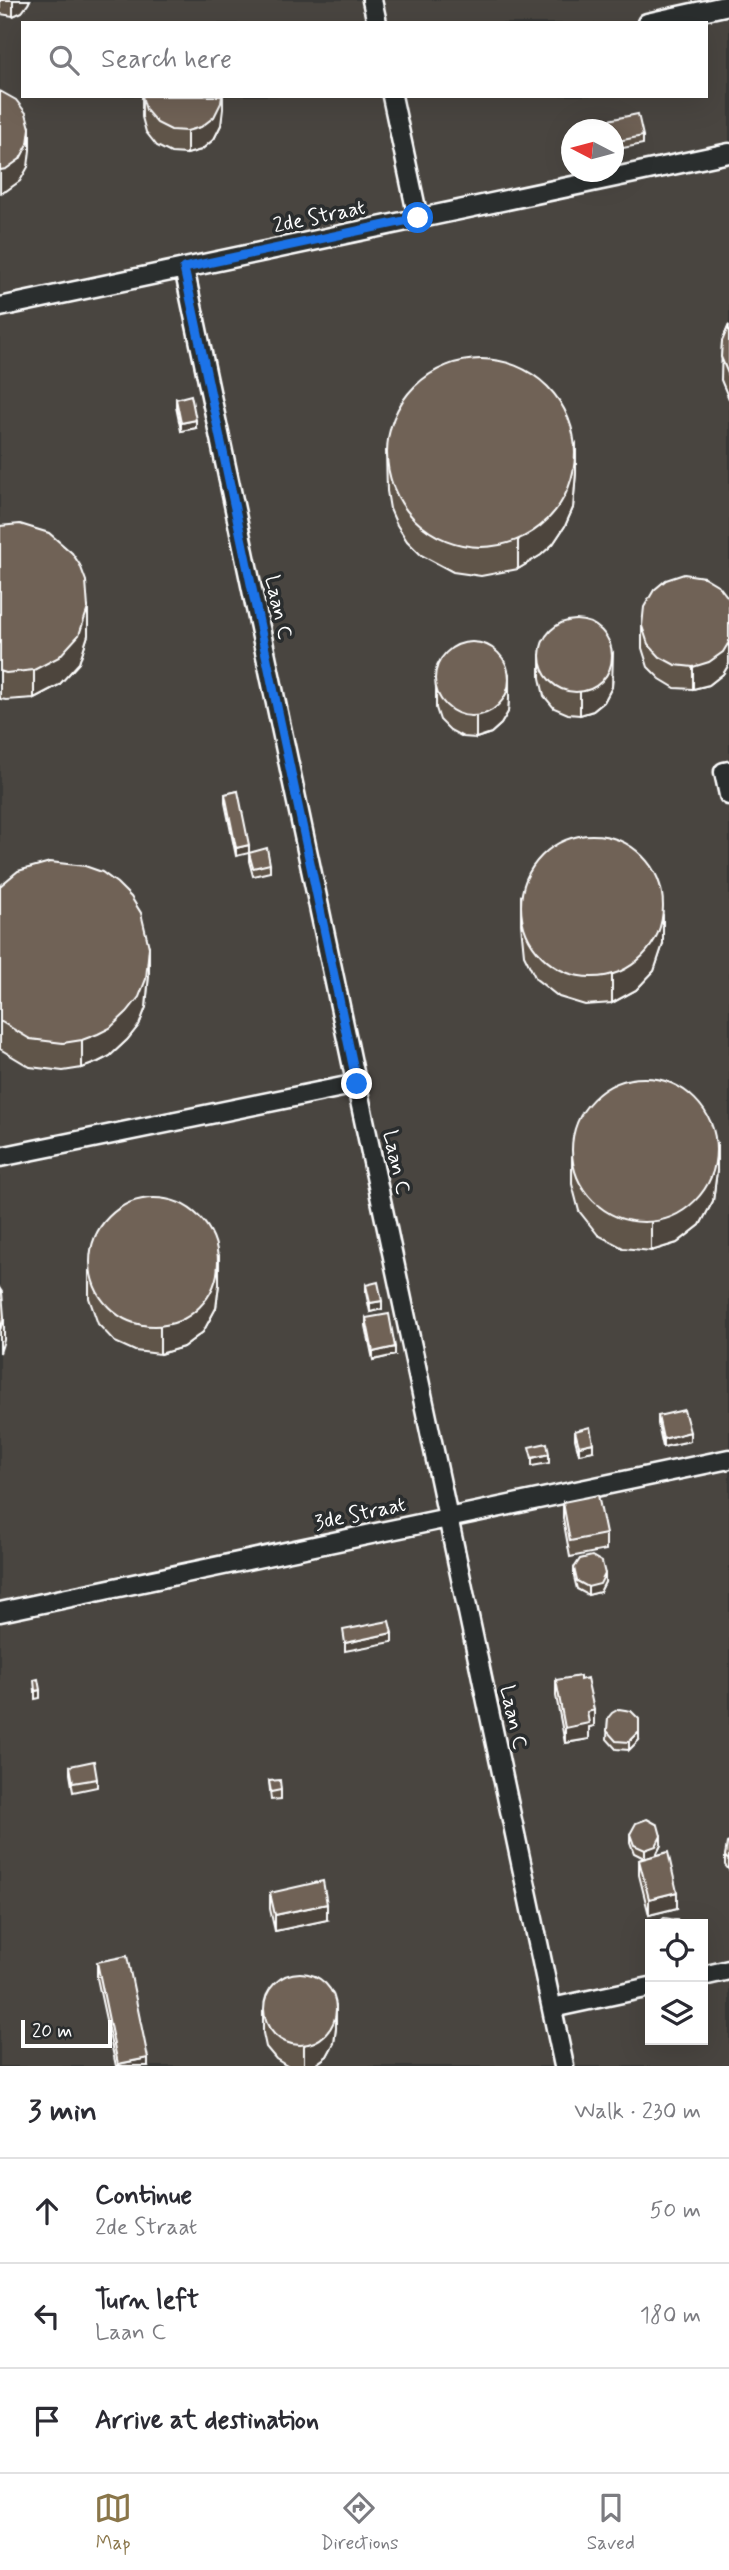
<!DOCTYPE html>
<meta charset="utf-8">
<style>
body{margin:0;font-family:Mynerve,sans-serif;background:#f2f2f3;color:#2b2b33}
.controls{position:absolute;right:21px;bottom:21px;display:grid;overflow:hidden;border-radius:0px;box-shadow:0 7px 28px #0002}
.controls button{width:63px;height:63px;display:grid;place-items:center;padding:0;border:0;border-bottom:2px solid #e1e1e2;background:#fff;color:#2b2b33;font:35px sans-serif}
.compass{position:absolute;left:561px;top:119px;width:63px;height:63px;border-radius:50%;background:#fff;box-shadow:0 7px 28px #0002;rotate:276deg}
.scale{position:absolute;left:21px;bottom:18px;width:91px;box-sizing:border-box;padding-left:7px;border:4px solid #fff;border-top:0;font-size:19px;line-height:24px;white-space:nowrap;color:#fff;-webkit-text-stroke:5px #2a2d2e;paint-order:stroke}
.stop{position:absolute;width:21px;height:21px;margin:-16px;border:5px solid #1a73e8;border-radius:50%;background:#fff}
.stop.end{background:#1a73e8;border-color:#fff;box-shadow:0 2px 7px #0008}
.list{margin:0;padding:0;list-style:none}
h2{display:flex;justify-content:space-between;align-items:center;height:91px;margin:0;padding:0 28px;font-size:30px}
h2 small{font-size:23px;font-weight:400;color:#7c7c81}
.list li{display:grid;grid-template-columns:46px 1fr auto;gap:21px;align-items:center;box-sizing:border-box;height:105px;padding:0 28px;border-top:2px solid #e1e1e2}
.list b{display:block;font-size:26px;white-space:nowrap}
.list p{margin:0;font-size:23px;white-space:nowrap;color:#7c7c81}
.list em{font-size:23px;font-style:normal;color:#7c7c81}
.icon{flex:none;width:38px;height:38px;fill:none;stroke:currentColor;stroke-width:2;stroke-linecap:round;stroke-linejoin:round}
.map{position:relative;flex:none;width:729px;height:2066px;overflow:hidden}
.search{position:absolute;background:#fff;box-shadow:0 7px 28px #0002;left:21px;right:21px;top:21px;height:77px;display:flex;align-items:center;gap:18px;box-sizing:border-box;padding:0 24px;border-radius:0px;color:#7c7c81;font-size:26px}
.sheet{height:406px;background:#fff}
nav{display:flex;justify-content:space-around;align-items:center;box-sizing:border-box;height:98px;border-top:2px solid #e1e1e2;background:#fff;font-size:19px;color:#7c7c81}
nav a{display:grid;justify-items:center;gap:4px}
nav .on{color:#8a764a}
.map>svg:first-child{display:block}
.built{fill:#494540;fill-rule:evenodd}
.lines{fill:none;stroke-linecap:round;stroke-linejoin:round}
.service-casing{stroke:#fff;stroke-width:23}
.service{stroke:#2a2d2e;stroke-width:18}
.wall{fill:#60544a;stroke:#fff;stroke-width:2}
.shaded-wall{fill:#4e453c;stroke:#fff;stroke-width:2}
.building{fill:#706256;stroke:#fff;stroke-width:2}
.route{stroke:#1a73e8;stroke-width:9}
.labels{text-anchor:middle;stroke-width:7;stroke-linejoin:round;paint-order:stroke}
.street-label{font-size:21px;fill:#fff;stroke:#2a2d2e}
</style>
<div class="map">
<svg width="729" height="2066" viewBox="0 0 729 2066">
<rect width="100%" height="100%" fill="#383836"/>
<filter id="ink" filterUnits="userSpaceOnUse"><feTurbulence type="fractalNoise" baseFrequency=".0143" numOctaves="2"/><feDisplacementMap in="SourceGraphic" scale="14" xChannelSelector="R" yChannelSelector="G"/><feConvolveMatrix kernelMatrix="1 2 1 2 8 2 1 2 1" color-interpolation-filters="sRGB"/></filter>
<g filter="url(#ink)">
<!-- built -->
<path class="built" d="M0,0h729v2066h-729zM23,23h683v73h-683zM572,130h42v42h-42zM650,1924h53v116h-53z"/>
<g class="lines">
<defs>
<path id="service" d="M372,0l5,23
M647,23l82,-18
M392,96l26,122
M184,268l380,1798
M0,307l729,-154
M729,771l-5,1 5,23
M0,1157l357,-73
M0,1612l729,-153
M703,1976l26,-6
M552,2008l98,-21"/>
</defs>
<!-- service casing -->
<use href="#service" class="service-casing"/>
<!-- service -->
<use href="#service" class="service"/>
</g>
<!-- wall -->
<path class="wall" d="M0,0h30l-2,4 -6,8 -9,4 -13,-2z
M142,96h81l-2,29 -7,14 -13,11 -14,4 -16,-1 -14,-7 -11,-14 -4,-15z
M608,120l35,16v8l-30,6v-20h-5z
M729,325v74l-8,-19 1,-39z
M176,399l20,29 -15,3 -5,-24z
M386,451l190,21 -3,36 -8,18 -12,18 -12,11 -23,14 -37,7 -28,-4 -32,-17 -14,-14 -10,-16 -7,-16 -3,-18z
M0,526l88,109 -9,28 -20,22 -25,13 -28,2 -6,-1z
M729,599v65l-6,10 -14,11 -16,4 -18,-1 -15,-9 -12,-12 -6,-19v-22z
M540,655l73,21 -1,11 -8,15 -11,9 -13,4 -12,-1 -14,-6 -10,-12 -4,-18z
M436,685l73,13 -1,14 -7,12 -10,9 -15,5 -13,-1 -13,-7 -10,-10 -4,-12z
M238,791l-2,65 -11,-53v-9z
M249,853l21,11v8l-17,4 -4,-15z
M0,886l149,88 -3,33 -7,18 -12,15 -17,16 -12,6 -16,6 -19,3 -33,-4 -30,-18z
M521,896l142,48 -9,27 -18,19 -24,13 -27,2 -26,-8 -23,-18 -12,-24 -3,-31z
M572,1157l145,14 -4,30 -13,24 -23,18 -26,8 -28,-3 -25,-13 -19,-24 -7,-27z
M89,1271l130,13 -3,24 -13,24 -20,15 -23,7 -25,-3 -20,-9 -17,-18 -9,-26z
M366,1285l16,24 -12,3 -4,-19z
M366,1318l29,37 -22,5 -7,-34z
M658,1416l32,25 -27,6 -5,-23z
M575,1431l18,20 -14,3 -4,-15z
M563,1502l43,32v16l-36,7 -7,-39z
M574,1568l31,14 -5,10 -12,3 -11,-6 -3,-12z
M556,1680l38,46 -5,1v12l-24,4 -9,-47z
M608,1718l31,22 -10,10 -13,-1 -9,-10z
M70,1766l27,13v8l-24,5 -3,-18z
M269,1781l12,9v9l-10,1z
M630,1834l31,11 -5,10 -7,2 28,51 -28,7 -10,-40v-15l5,-2 -10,-5 -4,-11z
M729,1842v28l-4,-5v-9z
M270,1893l57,27 -52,11 -5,-22z
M97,1962l51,104h-32l-19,-88z
M263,2011l73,17 -2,15 -7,13 -11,8 -6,2h-23l-11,-7 -10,-12 -3,-14z"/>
<!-- shaded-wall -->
<path class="shaded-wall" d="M13,0h17l-2,4 -6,8 -9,4z
M222,96h1v13l-2,16 -7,14 -13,11 -14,4v-23z
M30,128v22l-2,17 -8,14 -14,10 -6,2v-23z
M196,420v8l-15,3v-8z
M576,444v28l-3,36 -8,18 -12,18 -12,11 -23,14v-28z
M88,608v27l-9,28 -20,22 -25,13v-28z
M729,642v22l-6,10 -14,11 -16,4v-22z
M613,653l-1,34 -8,15 -11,9 -13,4v-23z
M509,675v23l-1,14 -7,12 -10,9 -15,5v-22z
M249,845v8l-13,3v-8z
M663,916v28l-9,27 -18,19 -24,13v-28z
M149,947v27l-3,33 -7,18 -12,15 -17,16 -12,6 -16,6v-28z
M717,1143v28l-4,30 -13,24 -23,18 -26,8v-28z
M219,1256v28l-3,24 -13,24 -20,15 -23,7v-28z
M382,1301v8l-12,3v-9z
M4,1317v23l-4,13v-23z
M395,1347v8l-22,5v-8z
M690,1432v9l-27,6v-8z
M593,1443v8l-14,3v-8z
M549,1454v9l-17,3v-8z
M605,1574v8l-5,10 -12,3v-8z
M392,1633v9l-47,9v-8z
M40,1690v8l-5,1v-8z
M594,1710v16l-5,1v12l-24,4v-15l22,-16z
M639,1732v8l-10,10v-8z
M661,1836v9l-5,10 -11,4v-9z
M677,1892v16l-28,7v-16z
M327,1904v16l-52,11v-16z
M336,2006v22l-2,15 -7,13 -11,8 -6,2h-6v-20z
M148,2058v8h-30v-2z"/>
<!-- building -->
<path class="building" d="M0,91l16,9 10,13 4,15 -2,16 -8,15 -14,10 -6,1z
M142,96h80l-1,7 -7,14 -13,10 -14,4 -16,-1 -14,-7 -11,-13z
M638,114l5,22 -30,6v-12h-3l-2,-10z
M729,325v51l-8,-19 1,-16z
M387 453a94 94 0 1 1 188 0a94 94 0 1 1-188 0Z
M191,395l5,25 -15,3 -5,-24z
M20,524l29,9 23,20 8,12 6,16 2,27 -9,27 -20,22 -25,13 -28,3 -6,-2v-145z
M684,574l20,3 15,9 10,13v43l-6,10 -14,10 -16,5 -18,-2 -15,-8 -12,-13 -6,-18 2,-19 10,-17 12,-10z
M540 656a36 36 0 1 1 72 0a36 36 0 1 1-72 0Z
M435 679a37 37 0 1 1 74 0a37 37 0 1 1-74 0Z
M238,791l11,54 -13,3 -11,-54z
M521 906a71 71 0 1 1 142 0a71 71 0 1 1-142 0Z
M267,848l3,16 -17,4 -4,-15z
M50,862l35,4 17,6 15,11 14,14 10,16 8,34 -3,32 -7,18 -12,15 -17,16 -12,6 -16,6 -19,3 -33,-4 -30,-18v-135l18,-15z
M572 1150a72 72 0 1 1 144 0a72 72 0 1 1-144 0Z
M90 1262a64 64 0 1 1 128 0a64 64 0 1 1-128 0Z
M378,1282l4,19 -12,2 -4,-18z
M0,1289l2,3 2,25 -4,13z
M389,1314l6,33 -22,5 -7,-34z
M684,1410l6,22 -27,7 -5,-23z
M590,1427l3,16 -14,3 -4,-15z
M547,1443l2,11 -17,4 -3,-11z
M598,1495l8,39 -36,7 -7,-39z
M592,1556l10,6 3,12 -5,10 -12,3 -11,-6 -3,-13 6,-9z
M389,1621l3,12 -47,10 -2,-13z
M580,1676v4l7,-2 7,32 -7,2 2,11 -24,5 -9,-48z
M38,1679l2,11 -5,1 -1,-11z
M619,1709l12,2 8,8v13l-10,10 -13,-1 -9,-10 1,-13 4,-5z
M94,1761l3,18 -24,4 -3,-17z
M280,1780l1,10 -10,2 -2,-11z
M647,1819l11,6 3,11 -5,10 -11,4 -11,-5 -4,-11 6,-11z
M729,1842v19l-4,-5 2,-13z
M668,1852l9,40 -28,7 -10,-39z
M323,1881l4,23 -52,11 -5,-22z
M664,1918l13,2 3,4h-23z
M127,1956l21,102 -30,6 -21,-102z
M264 2009a36 36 0 1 1 72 0a36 36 0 1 1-72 0Z"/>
</g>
<g class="lines" filter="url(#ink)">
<!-- route -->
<path class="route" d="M357,1084l-173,-816 234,-50"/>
</g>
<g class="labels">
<!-- street labels -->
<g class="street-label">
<text transform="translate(319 216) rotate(-12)" y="7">2de Straat</text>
<text transform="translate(279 607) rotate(78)" y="7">Laan C</text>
<text transform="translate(397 1162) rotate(78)" y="7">Laan C</text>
<text transform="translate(360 1513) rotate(-12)" y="7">3de Straat</text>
<text transform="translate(514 1717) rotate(78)" y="7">Laan C</text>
</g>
</g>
</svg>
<div class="controls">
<button><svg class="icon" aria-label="locate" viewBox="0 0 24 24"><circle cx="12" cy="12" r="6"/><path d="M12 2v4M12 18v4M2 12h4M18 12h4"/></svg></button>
<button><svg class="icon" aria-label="layers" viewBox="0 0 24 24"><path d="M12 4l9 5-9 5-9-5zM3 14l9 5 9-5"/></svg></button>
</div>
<svg class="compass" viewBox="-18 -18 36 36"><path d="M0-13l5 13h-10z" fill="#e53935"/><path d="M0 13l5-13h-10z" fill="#7c7c81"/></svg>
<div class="scale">20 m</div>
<div class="stop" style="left:418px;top:218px"></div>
<div class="stop end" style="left:357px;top:1084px"></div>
<div class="search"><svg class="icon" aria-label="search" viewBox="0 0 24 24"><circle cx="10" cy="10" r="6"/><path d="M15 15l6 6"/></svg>Search here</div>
</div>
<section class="sheet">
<h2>3 min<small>Walk · 230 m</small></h2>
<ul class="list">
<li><svg class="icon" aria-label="ahead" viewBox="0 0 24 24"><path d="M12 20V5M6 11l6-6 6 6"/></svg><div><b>Continue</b><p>2de Straat</p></div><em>50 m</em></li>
<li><svg class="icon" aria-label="left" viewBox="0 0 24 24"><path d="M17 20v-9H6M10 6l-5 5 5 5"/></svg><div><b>Turn left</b><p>Laan C</p></div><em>180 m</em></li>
<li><svg class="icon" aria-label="arrive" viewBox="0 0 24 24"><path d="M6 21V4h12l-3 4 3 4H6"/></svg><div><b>Arrive at destination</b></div></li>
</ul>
</section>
<nav>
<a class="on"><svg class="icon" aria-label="map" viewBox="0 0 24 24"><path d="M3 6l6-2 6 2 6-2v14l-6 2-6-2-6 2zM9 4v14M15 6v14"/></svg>Map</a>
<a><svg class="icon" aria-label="directions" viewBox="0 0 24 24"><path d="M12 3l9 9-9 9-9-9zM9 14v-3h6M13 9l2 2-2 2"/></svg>Directions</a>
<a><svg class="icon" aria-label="saved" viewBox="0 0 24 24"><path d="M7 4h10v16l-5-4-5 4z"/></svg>Saved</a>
</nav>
